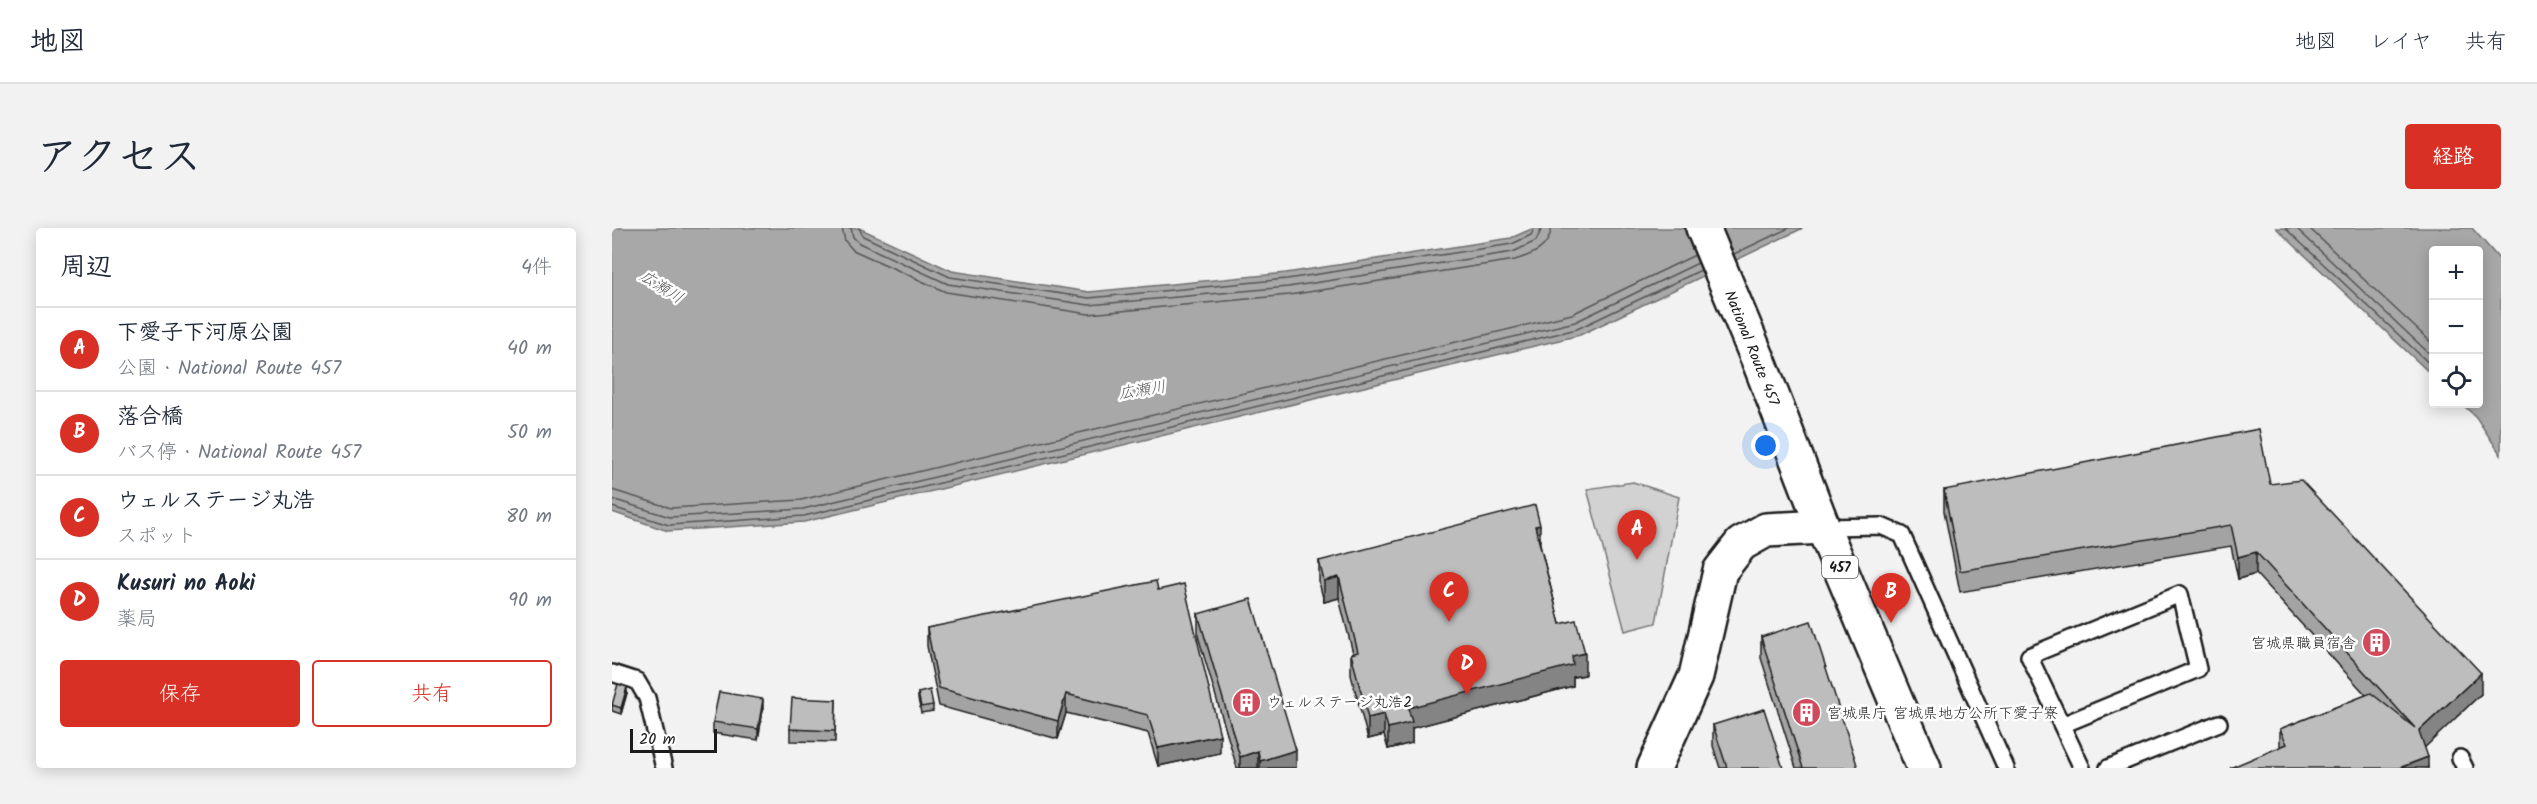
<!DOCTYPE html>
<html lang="ja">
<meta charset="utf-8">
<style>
body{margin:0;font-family:Kalam,"Klee One",sans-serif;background:#f2f2f3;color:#1f2937}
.controls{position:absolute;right:18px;top:18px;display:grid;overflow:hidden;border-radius:6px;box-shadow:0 3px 15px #0003}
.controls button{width:54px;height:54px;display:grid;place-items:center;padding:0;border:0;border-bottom:2px solid #e0e1e3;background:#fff;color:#1f2937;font:30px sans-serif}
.scale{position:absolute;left:18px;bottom:15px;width:87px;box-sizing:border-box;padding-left:6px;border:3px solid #1c1c1c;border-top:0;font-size:16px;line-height:21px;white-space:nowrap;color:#1c1c1c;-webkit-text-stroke:4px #fff;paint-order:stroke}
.you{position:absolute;left:1154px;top:218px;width:21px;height:21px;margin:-15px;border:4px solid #fff;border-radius:50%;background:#1a73e8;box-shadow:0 0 0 9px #1a73e833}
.badge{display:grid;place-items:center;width:39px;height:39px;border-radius:50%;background:#d93025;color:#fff;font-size:20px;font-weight:700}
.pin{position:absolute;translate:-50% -50px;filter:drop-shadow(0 2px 3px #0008)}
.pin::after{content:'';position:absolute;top:32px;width:21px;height:18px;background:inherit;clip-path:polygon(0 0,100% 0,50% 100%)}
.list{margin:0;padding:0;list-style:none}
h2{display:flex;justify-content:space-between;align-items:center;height:78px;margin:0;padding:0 24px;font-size:26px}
h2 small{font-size:20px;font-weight:400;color:#747a83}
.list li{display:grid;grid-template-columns:39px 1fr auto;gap:18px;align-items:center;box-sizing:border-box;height:84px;padding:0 24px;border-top:2px solid #e0e1e3}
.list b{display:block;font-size:22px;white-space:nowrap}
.list p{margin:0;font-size:20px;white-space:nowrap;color:#747a83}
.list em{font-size:20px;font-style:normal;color:#747a83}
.actions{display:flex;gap:12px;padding:18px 24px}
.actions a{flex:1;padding:14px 0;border:2px solid #d93025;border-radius:6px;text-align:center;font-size:21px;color:#d93025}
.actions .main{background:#d93025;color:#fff}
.icon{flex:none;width:33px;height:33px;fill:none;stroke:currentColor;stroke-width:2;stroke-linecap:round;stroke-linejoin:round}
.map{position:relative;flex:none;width:1889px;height:540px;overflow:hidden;border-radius:6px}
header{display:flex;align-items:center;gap:36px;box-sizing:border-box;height:84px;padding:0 30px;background:#fff;border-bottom:2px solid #e0e1e3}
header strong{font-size:28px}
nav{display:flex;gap:33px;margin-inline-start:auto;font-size:21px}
.intro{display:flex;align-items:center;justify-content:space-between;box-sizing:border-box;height:144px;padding:0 36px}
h1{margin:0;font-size:42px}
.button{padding:15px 27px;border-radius:6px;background:#d93025;color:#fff;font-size:21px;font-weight:700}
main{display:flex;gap:36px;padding:0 36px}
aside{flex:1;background:#fff;border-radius:6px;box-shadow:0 3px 15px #0003}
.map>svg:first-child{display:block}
.green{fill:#d2d2d2;stroke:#777;stroke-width:1.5}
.water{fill:#a8a8a8;stroke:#707070;stroke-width:1.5}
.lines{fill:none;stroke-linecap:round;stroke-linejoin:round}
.shore{stroke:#545454;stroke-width:1.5}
.service-casing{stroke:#1c1c1c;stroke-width:20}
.tertiary-casing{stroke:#1c1c1c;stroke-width:38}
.trunk-casing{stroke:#1c1c1c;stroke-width:38}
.service{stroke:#fff;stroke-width:15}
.tertiary{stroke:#fff;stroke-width:33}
.trunk{stroke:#fff;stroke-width:33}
.wall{fill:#a3a3a3;stroke:#1c1c1c;stroke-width:1.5}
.shaded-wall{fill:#848484;stroke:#1c1c1c;stroke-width:1.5}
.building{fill:#bdbdbd;stroke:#1c1c1c;stroke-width:1.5}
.labels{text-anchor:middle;stroke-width:5;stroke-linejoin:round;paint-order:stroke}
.shield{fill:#fff;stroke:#606060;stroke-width:1.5}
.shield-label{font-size:14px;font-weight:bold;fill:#1c1c1c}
.street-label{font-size:15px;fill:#1c1c1c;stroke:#fff}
.poi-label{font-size:15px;fill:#1c1c1c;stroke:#fff;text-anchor:start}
.water-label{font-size:16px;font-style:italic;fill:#5b5b5b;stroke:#fff}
</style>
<header>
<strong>地図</strong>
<nav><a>地図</a><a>レイヤ</a><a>共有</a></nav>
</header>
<div class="intro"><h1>アクセス</h1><a class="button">経路</a></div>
<main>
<aside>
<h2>周辺<small>4件</small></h2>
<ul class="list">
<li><span class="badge">A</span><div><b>下愛子下河原公園</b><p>公園 · National Route 457</p></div><em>40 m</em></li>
<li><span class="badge">B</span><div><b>落合橋</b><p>バス停 · National Route 457</p></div><em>50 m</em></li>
<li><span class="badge">C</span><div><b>ウェルステージ丸浩</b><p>スポット</p></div><em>80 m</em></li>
<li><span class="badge">D</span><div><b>Kusuri no Aoki</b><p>薬局</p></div><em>90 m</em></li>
</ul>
<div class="actions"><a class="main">保存</a><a>共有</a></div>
</aside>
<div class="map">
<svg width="1889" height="540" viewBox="0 0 1889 540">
<rect width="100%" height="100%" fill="#f2f2f2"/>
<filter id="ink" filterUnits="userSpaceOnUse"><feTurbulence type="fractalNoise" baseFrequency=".0167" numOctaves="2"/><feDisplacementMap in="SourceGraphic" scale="12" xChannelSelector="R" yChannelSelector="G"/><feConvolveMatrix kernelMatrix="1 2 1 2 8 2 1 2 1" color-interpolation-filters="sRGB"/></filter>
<g filter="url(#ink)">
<!-- green -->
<path class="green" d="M1021,254l46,15 -23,126 -31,8 -38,-142z"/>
<!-- water -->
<path class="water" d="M0,0h247l93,43 137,21 197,-19 225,-35 23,-10h269l-223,107 -776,187 -136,9 -56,-19z
M1664,0h196l29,33v194l-25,-38 -14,-13h16v-154h-44l-1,126z"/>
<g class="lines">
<!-- shore -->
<path class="shore" d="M230,0l3,13 8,9 93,42 143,22 200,-19 226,-35c17,-5 35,-12 36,-32
M239,0l2,9 6,6 89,41 141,21 199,-18 225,-35 23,-11 6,-13
M247,0l4,8 87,41 139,21 198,-19 225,-35 19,-9 3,-7
M1673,0l149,140
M1684,0l138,130
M1697,0l125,117
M1122,26l55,-26
M0,262l59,18 130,-8 771,-186 123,-59
M0,271l58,18 133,-8 772,-187 123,-59
M0,279l57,18 135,-9 773,-187 124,-59"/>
<defs>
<path id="service" d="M1211,299l58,-1 21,9 104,233
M0,445l25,8 10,17 17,70
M1450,497l136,-56 -18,-75 -151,62 53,112
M1848,530l5,10
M1496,540l111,-45"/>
<path id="tertiary" d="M1042,540l42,-92 24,-105 21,-27 25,-14 57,-3"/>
<path id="trunk" d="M1091,0l57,136 63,163 101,241"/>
</defs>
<!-- service casing -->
<use href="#service" class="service-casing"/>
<!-- tertiary casing -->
<use href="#tertiary" class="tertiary-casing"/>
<!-- trunk casing -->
<use href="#trunk" class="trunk-casing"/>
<!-- service -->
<use href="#service" class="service"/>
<!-- tertiary -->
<use href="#tertiary" class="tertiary"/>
<!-- trunk -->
<use href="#trunk" class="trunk"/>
</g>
<!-- wall -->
<path class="wall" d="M1658,256l211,210 -57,53 4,21 -148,-21v-18l86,-34 -110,-121 -18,5 -7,-33 -271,46 -16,-81v-21z
M928,317l20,79 25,51 -12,2v9l-161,42v15l-24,6 -4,-14 -16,4 -17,-64v-21l2,-1 -14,-55 -15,4 -5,-20v-21z
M546,362l62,163 -62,13 -10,-33 -82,-20 -8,26 -119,-33 -12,-60v-18z
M586,386l98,154h-59l-39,-132z
M1149,409l97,131h-62l-35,-110z
M15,465l-6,21 -9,-3v-7z
M306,465l15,12v6l-12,2 -3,-14z
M224,472l-1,42 -45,-1v-12z
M151,482l-5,30 -45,-7v-11z
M1101,497l70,43h-63l-7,-22z"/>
<!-- shaded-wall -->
<path class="shaded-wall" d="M928,297v22l-5,-21z
M1644,324v22l-18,5v-22z
M727,349v21l-15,4v-21z
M973,425v22l-12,2v9l-161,42v15l-24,6v-21l20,-20 164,-52z
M1869,445v21l-62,59v-22z
M15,459v6l-6,21v-6z
M454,466v19l-8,26v-18z
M151,471v11l-5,30v-11z
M772,486v21l-16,4v-21z
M608,507v18l-62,13v-18z
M684,522v18h-36v-7z
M646,523v17h-18v-11z
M1816,529v11h-29z"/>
<!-- building -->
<path class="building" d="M1647,201l11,55 31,-4 180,193 -62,58 9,26 -29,11h-169l57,-24 -7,-15 91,-36 44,35 -159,-176 -18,5 -7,-32 -271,46 -16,-81z
M923,277l5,20 -5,1 25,98 16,-4 9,33 -13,3 1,9 -165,43 4,14 -24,6 -4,-14 -16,4 -17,-64 7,-2 -19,-75 -15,4 -5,-20z
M544,353l2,9 26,-6 36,151 -62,13 -10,-33 -82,-21 -8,27 -119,-33 -12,-60z
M639,371l45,151 -36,11 -2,-10 -18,6 -42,-143z
M1199,393l47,147h-55l-42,-131z
M6,456l9,3 -6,21 -9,-3z
M318,462l3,15 -12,2 -3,-14z
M107,464l44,7 -5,30 -45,-7z
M180,470l44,2 -1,31 -45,-2z
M1152,481l19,59h-56l-14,-43z"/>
</g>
<!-- icons -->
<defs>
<symbol id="building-disc" viewBox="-11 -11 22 22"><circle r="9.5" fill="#d1495b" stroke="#fff"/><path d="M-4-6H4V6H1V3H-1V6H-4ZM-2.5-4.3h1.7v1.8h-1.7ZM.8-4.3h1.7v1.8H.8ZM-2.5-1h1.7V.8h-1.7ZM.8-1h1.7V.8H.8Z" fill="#fff"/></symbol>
</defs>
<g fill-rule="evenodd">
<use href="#building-disc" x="1748" y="398" width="33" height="33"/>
<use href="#building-disc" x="618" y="458" width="33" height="33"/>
<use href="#building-disc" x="1178" y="468" width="33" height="33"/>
</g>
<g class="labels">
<!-- shield labels -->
<rect class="shield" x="1210" y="328" width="36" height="22" rx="4.5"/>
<g class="shield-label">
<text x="1228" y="344">457</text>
</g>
<!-- street labels -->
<g class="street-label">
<text transform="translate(1140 120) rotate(68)" y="5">National Route 457</text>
</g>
<!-- poi labels -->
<g class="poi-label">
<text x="1744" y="420" text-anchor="end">宮城県職員宿舎</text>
<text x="655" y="479">ウェルステージ丸浩2</text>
<text x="1215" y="490">宮城県庁 宮城県地方公所下愛子寮</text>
</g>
<!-- water labels -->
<g class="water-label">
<text transform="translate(50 58) rotate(32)" y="6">広瀬川</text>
<text transform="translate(530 161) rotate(-9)" y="6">広瀬川</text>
</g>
</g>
</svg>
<div class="controls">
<button>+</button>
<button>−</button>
<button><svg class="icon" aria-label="locate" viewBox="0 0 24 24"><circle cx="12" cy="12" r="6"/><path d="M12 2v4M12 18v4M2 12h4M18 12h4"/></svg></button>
</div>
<div class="scale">20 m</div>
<div class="you"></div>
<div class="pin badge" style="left:1025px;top:332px">A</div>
<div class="pin badge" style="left:1279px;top:395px">B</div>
<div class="pin badge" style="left:837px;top:394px">C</div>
<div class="pin badge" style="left:855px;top:467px">D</div>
</div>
</main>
